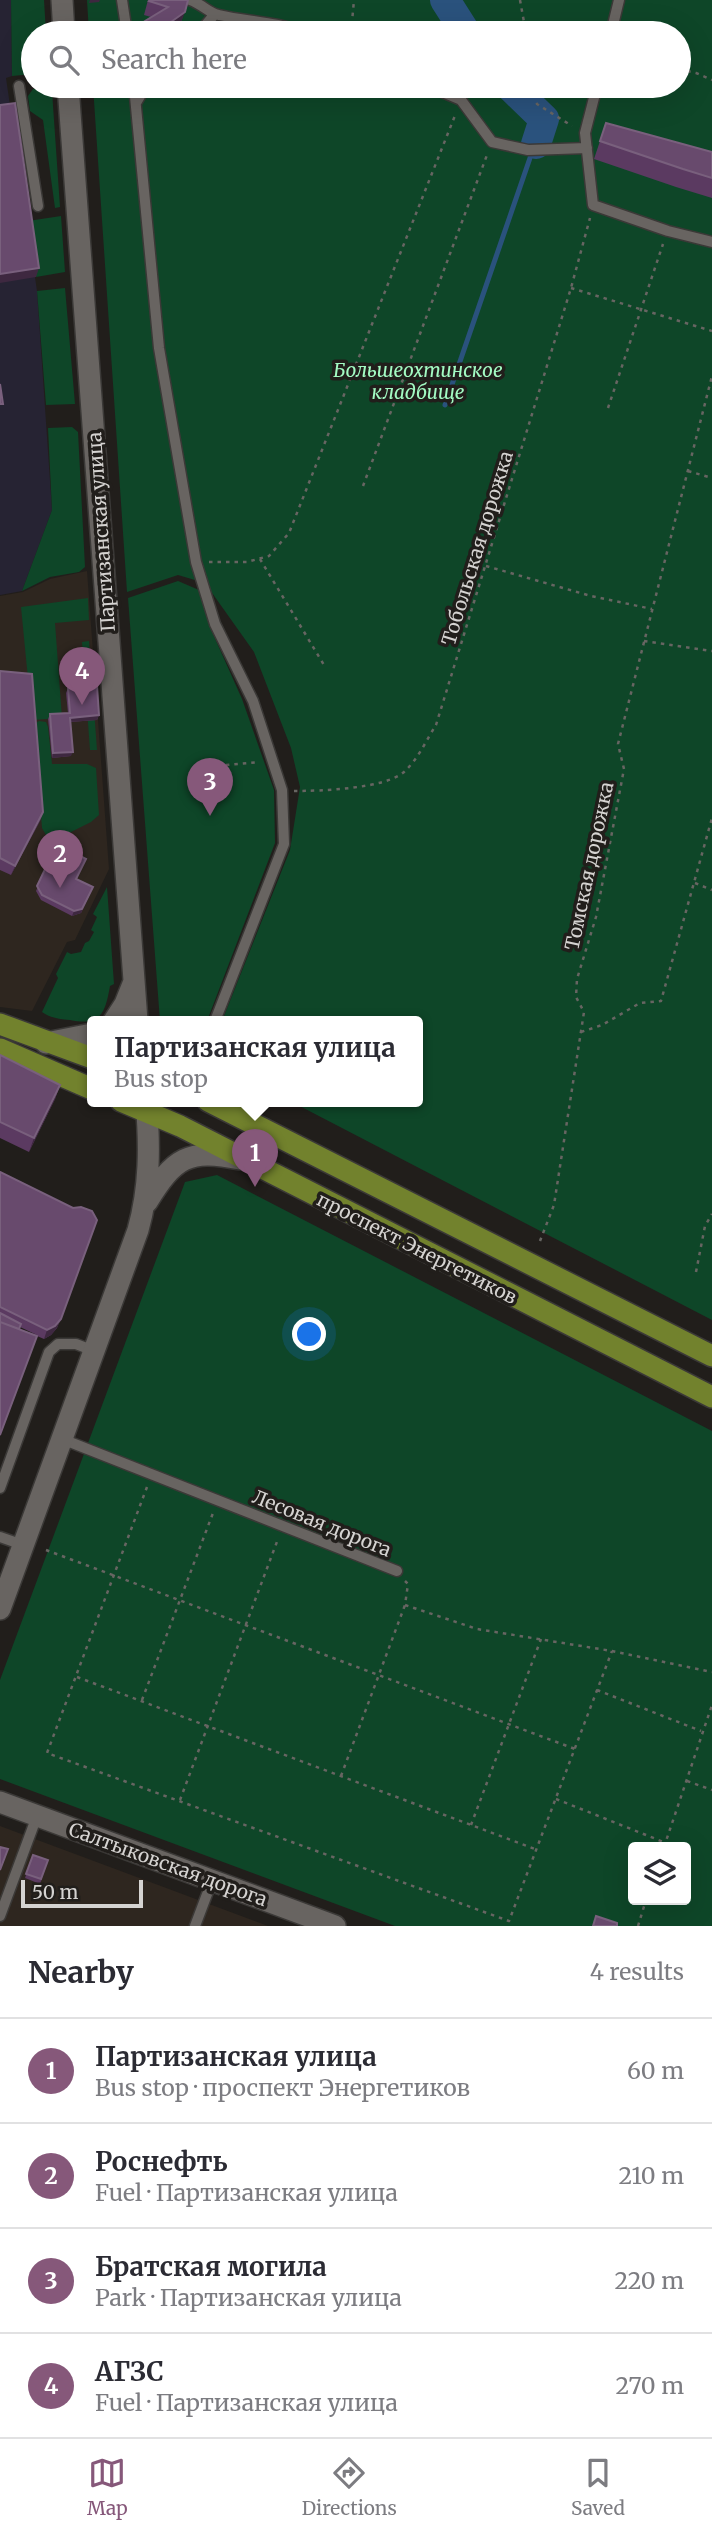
<!DOCTYPE html>
<meta charset="utf-8">
<style>
body{margin:0;font-family:Merriweather,serif;background:#f2f2f3;color:#2b2b33}
.controls{position:absolute;right:21px;bottom:21px;display:grid;overflow:hidden;border-radius:7px;box-shadow:0 7px 28px #0002}
.controls button{width:63px;height:63px;display:grid;place-items:center;padding:0;border:0;border-bottom:2px solid #e1e1e2;background:#fff;color:#2b2b33;font:35px sans-serif}
.scale{position:absolute;left:21px;bottom:18px;width:122px;box-sizing:border-box;padding-left:7px;border:4px solid #d5d3d1;border-top:0;font-size:19px;line-height:24px;white-space:nowrap;color:#d5d3d1;-webkit-text-stroke:5px #211e1b;paint-order:stroke}
.you{position:absolute;left:310px;top:1335px;width:24px;height:24px;margin:-18px;border:5px solid #fff;border-radius:50%;background:#1a73e8;box-shadow:0 0 0 10px #1a73e833}
.badge{display:grid;place-items:center;width:46px;height:46px;border-radius:50%;background:#86587a;color:#fff;font-size:23px;font-weight:700}
.pin{position:absolute;translate:-50% -58px;filter:drop-shadow(0 2px 4px #0008)}
.pin::after{content:'';position:absolute;top:37px;width:24px;height:21px;background:inherit;clip-path:polygon(0 0,100% 0,50% 100%)}
.popup{position:absolute;left:87px;top:1016px;width:336px;height:91px;box-sizing:border-box;display:grid;place-content:center;border-radius:7px;background:#fff;filter:drop-shadow(0 2px 5px #0005);font-size:23px;white-space:nowrap;color:#7c7c81}
.popup b{font-size:26px;color:#2b2b33}
.popup::after{content:'';position:absolute;left:50%;top:100%;margin-left:-14px;border:14px solid transparent;border-top-color:#fff}
.list{margin:0;padding:0;list-style:none}
h2{display:flex;justify-content:space-between;align-items:center;height:91px;margin:0;padding:0 28px;font-size:30px}
h2 small{font-size:23px;font-weight:400;color:#7c7c81}
.list li{display:grid;grid-template-columns:46px 1fr auto;gap:21px;align-items:center;box-sizing:border-box;height:105px;padding:0 28px;border-top:2px solid #e1e1e2}
.list b{display:block;font-size:26px;white-space:nowrap}
.list p{margin:0;font-size:23px;white-space:nowrap;color:#7c7c81}
.list em{font-size:23px;font-style:normal;color:#7c7c81}
.icon{flex:none;width:38px;height:38px;fill:none;stroke:currentColor;stroke-width:2;stroke-linecap:round;stroke-linejoin:round}
.map{position:relative;flex:none;width:712px;height:1926px;overflow:hidden}
.search{position:absolute;background:#fff;box-shadow:0 7px 28px #0002;left:21px;right:21px;top:21px;height:77px;display:flex;align-items:center;gap:18px;box-sizing:border-box;padding:0 24px;border-radius:38px;color:#7c7c81;font-size:26px}
.sheet{height:511px;background:#fff}
nav{display:flex;justify-content:space-around;align-items:center;box-sizing:border-box;height:98px;border-top:2px solid #e1e1e2;background:#fff;font-size:19px;color:#7c7c81}
nav a{display:grid;justify-items:center;gap:4px}
nav .on{color:#86587a}
.map>svg:first-child{display:block}
.built{fill:#2e261f}
.industrial{fill:#262333}
.green{fill:#0e4628;fill-rule:evenodd}
.lines{fill:none;stroke-linecap:round;stroke-linejoin:round}
.stream{stroke:#2a527d;stroke-width:5}
.river{stroke:#2a527d;stroke-width:30}
.service-casing{stroke:#3b3937;stroke-width:13}
.tertiary-casing{stroke:#3b3937;stroke-width:24}
.primary-casing{stroke:#3b3937;stroke-width:24}
.path{stroke:#676562;stroke-width:2.5;stroke-dasharray:3.5 5;stroke-linecap:butt}
.service{stroke:#686461;stroke-width:10}
.tertiary{stroke:#686461;stroke-width:21}
.primary{stroke:#72822d;stroke-width:21}
.wall{fill:#5b3a61;fill-rule:evenodd}
.shaded-wall{fill:#3e2840}
.building{fill:#684a6d;stroke:#79607d;stroke-width:2}
.labels{text-anchor:middle;stroke-width:7;stroke-linejoin:round;paint-order:stroke}
.park-label{font-size:19px;font-style:italic;fill:#a3fbc3;stroke:#211e1b}
.street-label{font-size:19px;fill:#d5d3d1;stroke:#211e1b}
</style>
<div class="map">
<svg width="712" height="1926" viewBox="0 0 712 1926">
<rect width="100%" height="100%" fill="#211e1b"/>
<!-- built -->
<path class="built" d="M87,571l22,298 -34,71 -8,2 -35,69 -32,-4v-411l23,-4 27,-13z
M0,1826l268,100h-268z"/>
<!-- industrial -->
<path class="industrial" d="M0,0h11l1,76 -6,2 31,213 15,219 -30,81 -22,4z"/>
<!-- green -->
<path class="green" d="M11,0h33l2,33h-13v41l-21,2z
M87,0h625v1320l-422,-219h128v-80h-196l68,-171 10,-63 -9,-39 -37,-96 -49,-69 -27,-8 -51,17 -34,-506h586v-53h-590z
M46,88l6,3 8,116 -5,1 -12,-88 -13,-9 -2,-15 5,-7z
M61,216l4,56 -29,5 -8,-56z
M65,288l10,116 -29,1 -9,-114z
M72,427l6,5 7,135 -6,5 -29,5 -28,14 30,-81 -4,-82z
M178,581l21,9 10,35 33,74 32,91 1,53 -68,178h-47l-32,-423z
M88,598l1,22 -34,3 7,95 -30,2 -11,-113z
M89,641l8,109h-7l-8,-108z
M39,721l7,1 2,5 4,37h35l9,4 3,47 -8,7 -32,16 -13,-3 -4,-7 -8,-104z
M107,887l7,97 -4,2c-5,28 -9,40 -40,34 -11,-1 -20,-2 -28,-8l16,-34 -2,-4 11,-22 4,2 10,-2 4,-9 4,-2 5,-9 -3,-2 6,-13 -4,-3z
M217,1175l495,256v495h-317l-395,-147v-99l185,-498zM633,1847h53v53h-53z"/>
<g class="lines">
<!-- stream -->
<path class="stream" d="M445,405l85,-247"/>
<!-- river -->
<path class="river" d="M445,0l21,33
M510,86l34,33 -8,25"/>
<defs>
<path id="service" d="M122,0l5,33
M190,0c12,4 20,14 29,15 30,7 56,6 86,18
M199,33l15,-18
M611,33l8,-33
M19,86l19,120
M134,86l25,262 37,214 19,62 38,77 29,89 2,54 -69,177
M428,86l33,14 31,42 36,8 59,-2
M597,86l-12,47 8,72 75,26 44,11
M136,103l10,-17
M62,1439l335,132
M0,1488l49,-136 9,-8h18l18,7
M0,1537l23,8
M0,1916l37,-100
M195,1926l17,-45"/>
<path id="tertiary" d="M62,0l2,33
M68,86l69,935
M114,1021l11,-17 8,-20
M46,1043l46,-9
M147,1202c27,-44 41,-54 93,-43
M0,1609l138,-379c12,-43 12,-85 8,-129
M0,1802l335,124"/>
<path id="primary" d="M0,1024l92,34
M0,1049l92,40
M121,1101l59,25 532,271
M208,1101l504,255"/>
</defs>
<!-- service casing -->
<use href="#service" class="service-casing"/>
<!-- tertiary casing -->
<use href="#tertiary" class="tertiary-casing"/>
<!-- primary casing -->
<use href="#primary" class="primary-casing"/>
<!-- path -->
<path class="path" d="M520,0l6,33
M351,33l3,-33
M679,69l17,4 16,7
M534,86l3,18 35,22
M571,288l141,43
M608,408l55,-164
M688,471l24,7
M363,486l124,-331
M260,559l64,106
M209,562h38l22,-6 20,-23 167,-420
M486,566l105,30 61,13
M644,641l68,10
M192,768l67,-6
M294,791c25,0 93,-2 111,-20 13,-12 22,-32 31,-46l135,-437 19,-70
M695,883l17,7
M581,1032l21,-7 38,-22 21,-2 51,-183
M540,1241l14,-36 30,-193 -8,-15 1,-18 19,-62 28,-148 -6,-25 94,-368
M696,1272l9,-46 7,-12
M147,1487l-100,266 462,168 103,-270
M46,1550l529,199
M405,1581l3,3 -3,21 72,24 135,22 100,21
M77,1677l458,172
M597,1690l104,41
M142,1700l71,-187
M341,1776l64,-171
M687,1781l25,9
M556,1799l110,44
M180,1800l98,-261
M471,1825l70,-186
M664,1847l48,-142
M638,1926l8,-26"/>
<!-- service -->
<use href="#service" class="service"/>
<!-- tertiary -->
<use href="#tertiary" class="tertiary"/>
<!-- primary -->
<use href="#primary" class="primary"/>
</g>
<!-- wall -->
<path class="wall" d="M148,0h40l-8,25 -11,8h-28l4,-12 6,-4 -7,-2z
M606,123l106,29v46l-36,-11 -82,-28z
M0,671l43,141 -3,9 -29,54 -11,-5z
M68,688l31,27 -2,5 -27,2 1,34 -19,2 -4,-39 2,-5 18,-1 -2,-20z
M84,863l-8,16 15,13 -10,21 -9,3 -31,-16 -5,-9 11,-26 15,7z
M0,1055l60,30 -5,14 -26,53 -29,-14z
M0,1172l97,48 -40,108 -6,7 -7,4 -7,-3 -37,100zM20,1327l17,8 -18,-6z
M33,1855l15,5 -8,24 -15,-6z"/>
<!-- shaded-wall -->
<path class="shaded-wall" d="M90,0h10l-1,2 -10,1z
M185,12l-5,13 -11,8h-10l2,-4z
M39,268l-3,9 -36,6v-9z
M99,715l-2,5 -29,2 2,-4z
M73,752l-2,4 -19,2 1,-5z
M43,812l-3,9 -29,54 4,-9z
M91,892l-10,21 -9,3 2,-5z
M60,1085l-5,14 -26,53 5,-14z
M61,1319l-4,9 -6,7 -7,4 3,-9z"/>
<!-- building -->
<path class="building" d="M150,0h38l-3,12 -24,17 2,4h-10l-8,-12 23,-14 -19,-6z
M15,103l24,165 -39,6v-169z
M606,123l106,29v26l-29,-9 -83,-28z
M0,384l3,20h-3z
M0,671l32,3 11,138 -28,54 -15,-8z
M97,686l2,29 -29,3 3,34 -20,1 -3,-39 20,-1 -2,-25z
M72,852l14,7 -10,20 17,8 -11,22 -8,2 -32,-16 -5,-9 10,-21 15,7z
M0,1055l60,30 -26,53 -34,-16z
M0,1172l73,36 8,-1 11,4 5,9 -36,99 -6,7 -8,4 -47,-23z
M0,1313l21,11 -2,5 -19,-7z
M0,1322l37,14 -37,99z
M0,1847l8,2 -8,21z
M33,1855l15,5 -7,19 -15,-5z
M596,1916l21,7v3h-24z"/>
<g class="labels">
<!-- park labels -->
<g class="park-label">
<text x="418" y="377">Большеохтинское<tspan x="418" dy="22">кладбище</tspan></text>
</g>
<!-- street labels -->
<g class="street-label">
<text transform="translate(101 532) rotate(-94)" y="7">Партизанская улица</text>
<text transform="translate(477 548) rotate(-73)" y="7">Тобольская дорожка</text>
<text transform="translate(589 866) rotate(-78)" y="7">Томская дорожка</text>
<text transform="translate(417 1248) rotate(27)" y="7">проспект Энергетиков</text>
<text transform="translate(322 1523) rotate(22)" y="7">Лесовая дорога</text>
<text transform="translate(168 1864) rotate(20)" y="7">Салтыковская дорога</text>
</g>
</g>
</svg>
<div class="controls">
<button><svg class="icon" aria-label="layers" viewBox="0 0 24 24"><path d="M12 4l9 5-9 5-9-5zM3 14l9 5 9-5"/></svg></button>
</div>
<div class="scale">50 m</div>
<div class="you"></div>
<div class="pin badge" style="left:255px;top:1187px">1</div>
<div class="popup"><b>Партизанская улица</b>Bus stop</div>
<div class="pin badge" style="left:60px;top:888px">2</div>
<div class="pin badge" style="left:210px;top:816px">3</div>
<div class="pin badge" style="left:82px;top:705px">4</div>
<div class="search"><svg class="icon" aria-label="search" viewBox="0 0 24 24"><circle cx="10" cy="10" r="6"/><path d="M15 15l6 6"/></svg>Search here</div>
</div>
<section class="sheet">
<h2>Nearby<small>4 results</small></h2>
<ul class="list">
<li><span class="badge">1</span><div><b>Партизанская улица</b><p>Bus stop · проспект Энергетиков</p></div><em>60 m</em></li>
<li><span class="badge">2</span><div><b>Роснефть</b><p>Fuel · Партизанская улица</p></div><em>210 m</em></li>
<li><span class="badge">3</span><div><b>Братская могила</b><p>Park · Партизанская улица</p></div><em>220 m</em></li>
<li><span class="badge">4</span><div><b>АГЗС</b><p>Fuel · Партизанская улица</p></div><em>270 m</em></li>
</ul>
</section>
<nav>
<a class="on"><svg class="icon" aria-label="map" viewBox="0 0 24 24"><path d="M3 6l6-2 6 2 6-2v14l-6 2-6-2-6 2zM9 4v14M15 6v14"/></svg>Map</a>
<a><svg class="icon" aria-label="directions" viewBox="0 0 24 24"><path d="M12 3l9 9-9 9-9-9zM9 14v-3h6M13 9l2 2-2 2"/></svg>Directions</a>
<a><svg class="icon" aria-label="saved" viewBox="0 0 24 24"><path d="M7 4h10v16l-5-4-5 4z"/></svg>Saved</a>
</nav>
